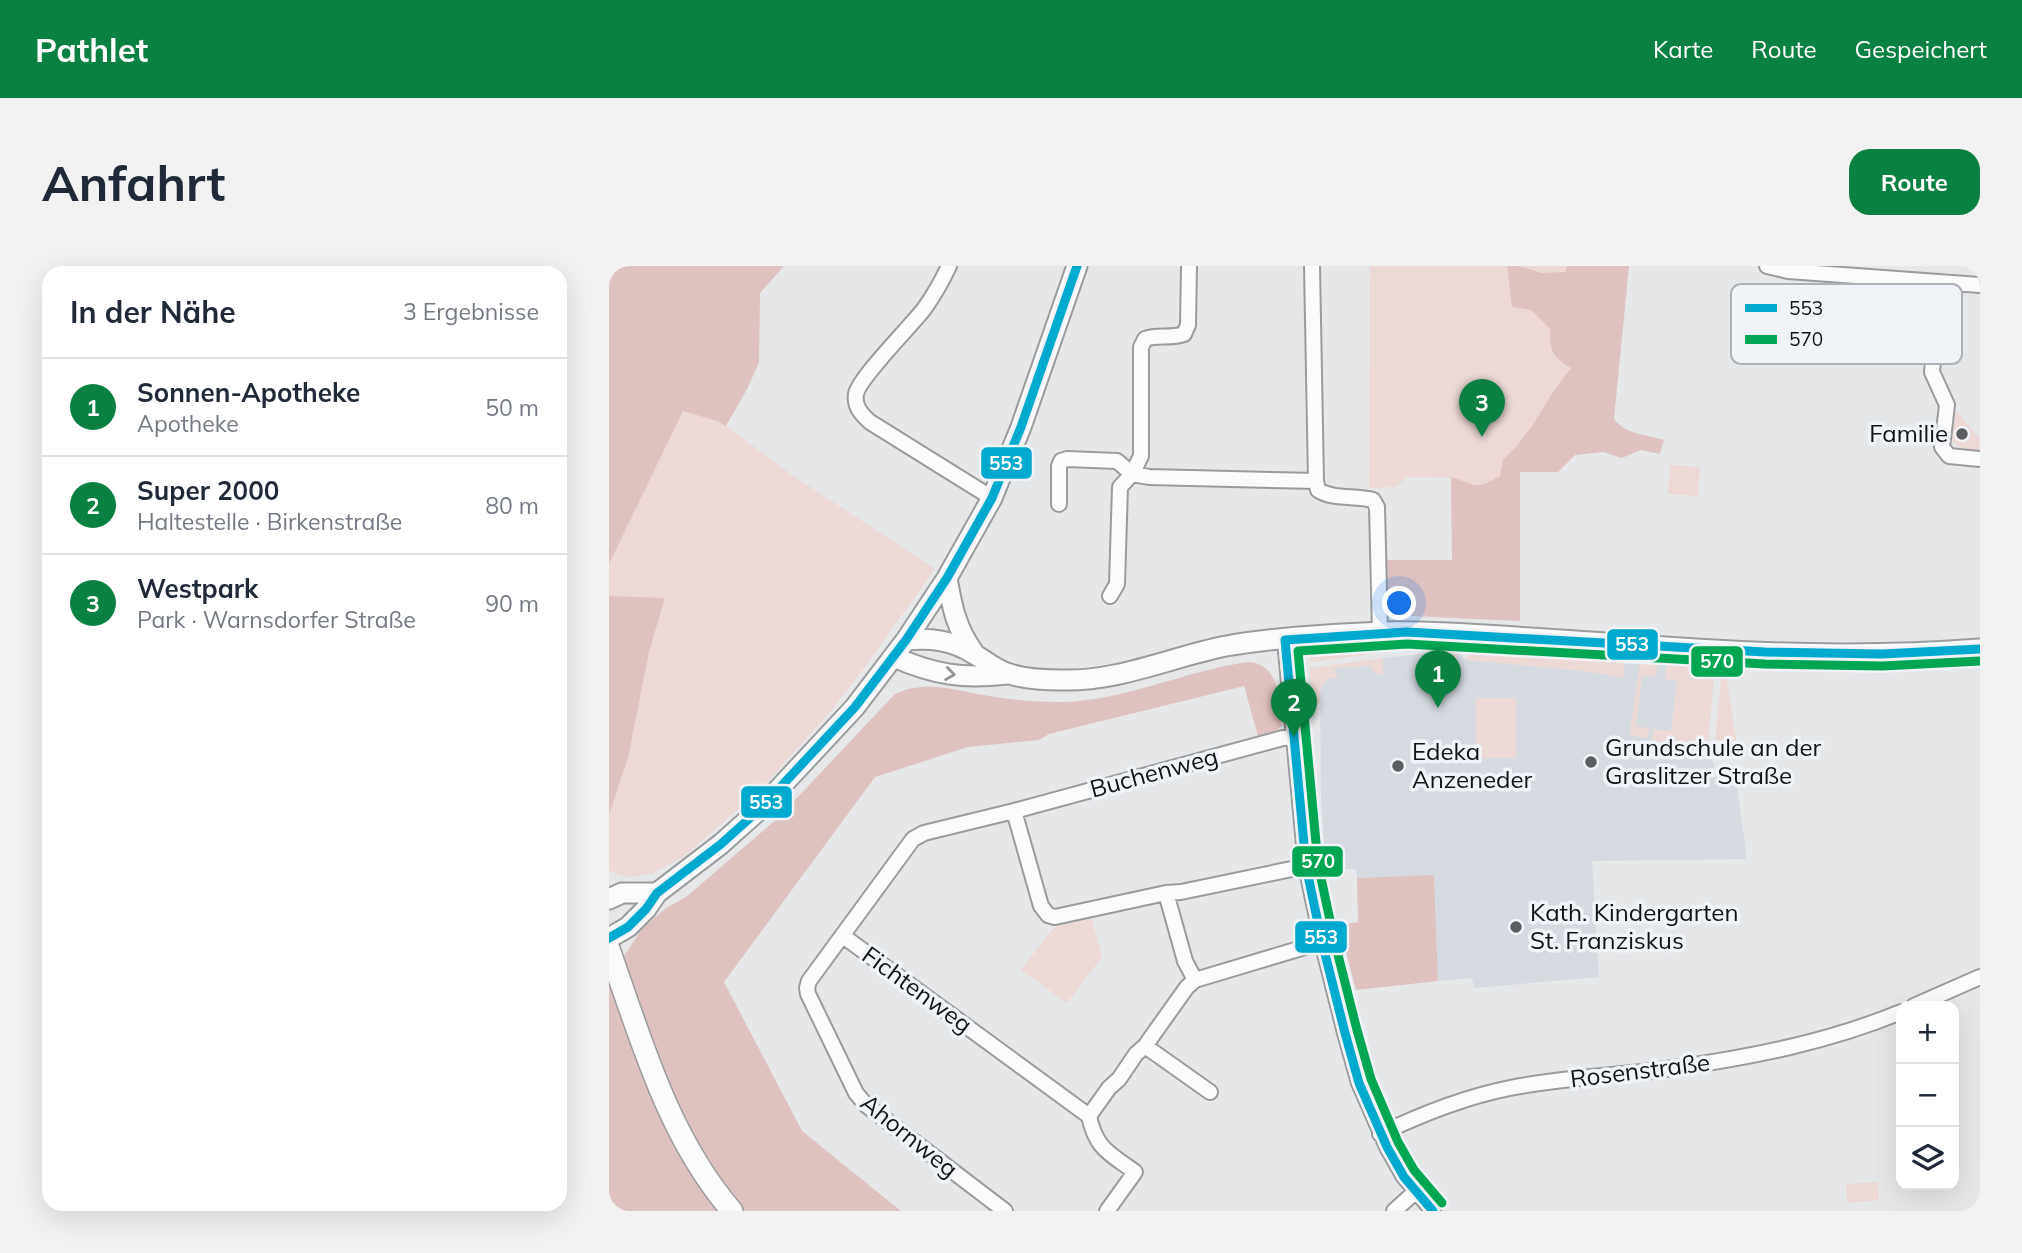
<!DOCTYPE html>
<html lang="de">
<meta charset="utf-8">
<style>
body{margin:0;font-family:Mulish,sans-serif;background:#f2f2f3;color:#1f2937}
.controls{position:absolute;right:21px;bottom:21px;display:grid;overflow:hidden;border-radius:14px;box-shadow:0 7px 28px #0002}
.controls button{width:63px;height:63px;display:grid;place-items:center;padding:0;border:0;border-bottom:2px solid #e0e1e3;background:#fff;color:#1f2937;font:35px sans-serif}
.you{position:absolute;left:791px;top:338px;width:24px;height:24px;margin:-18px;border:5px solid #fff;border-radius:50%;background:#1a73e8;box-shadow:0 0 0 10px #1a73e833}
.badge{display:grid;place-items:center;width:46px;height:46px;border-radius:50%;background:#0b8043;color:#fff;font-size:23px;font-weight:700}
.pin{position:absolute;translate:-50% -58px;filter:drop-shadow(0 2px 4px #0008)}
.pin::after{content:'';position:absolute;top:37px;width:24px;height:21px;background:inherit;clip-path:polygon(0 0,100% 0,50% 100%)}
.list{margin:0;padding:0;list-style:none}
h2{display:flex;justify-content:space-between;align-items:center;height:91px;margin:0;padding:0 28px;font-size:30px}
h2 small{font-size:23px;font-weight:400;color:#747a83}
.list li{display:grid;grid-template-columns:46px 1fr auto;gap:21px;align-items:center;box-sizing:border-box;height:98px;padding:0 28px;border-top:2px solid #e0e1e3}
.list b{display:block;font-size:26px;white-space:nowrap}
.list p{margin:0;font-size:23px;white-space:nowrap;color:#747a83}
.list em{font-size:23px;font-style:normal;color:#747a83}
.icon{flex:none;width:38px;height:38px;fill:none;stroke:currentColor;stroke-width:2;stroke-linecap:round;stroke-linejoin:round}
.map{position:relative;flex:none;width:1371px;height:945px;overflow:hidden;border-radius:21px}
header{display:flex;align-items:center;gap:42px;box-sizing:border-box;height:98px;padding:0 35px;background:#0b8043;color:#fff}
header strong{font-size:33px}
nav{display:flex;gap:38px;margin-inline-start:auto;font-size:24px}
.intro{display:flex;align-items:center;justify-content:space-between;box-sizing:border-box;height:168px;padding:0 42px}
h1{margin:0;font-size:49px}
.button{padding:18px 32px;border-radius:21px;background:#0b8043;color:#fff;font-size:24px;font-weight:700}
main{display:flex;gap:42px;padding:0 42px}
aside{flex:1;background:#fff;border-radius:21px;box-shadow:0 7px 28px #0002}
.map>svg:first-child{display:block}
.built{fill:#d4dae0}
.green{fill:#ecd9d6}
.forest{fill:#dec2bf}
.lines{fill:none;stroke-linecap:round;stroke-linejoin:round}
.minor-casing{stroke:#9a9b9d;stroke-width:18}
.tertiary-casing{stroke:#9a9b9d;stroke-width:23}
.secondary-casing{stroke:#9a9b9d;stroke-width:24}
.minor{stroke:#fbfbfc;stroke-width:14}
.tertiary{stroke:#fbfbfc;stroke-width:19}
.secondary{stroke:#fbfbfc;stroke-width:21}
.bus-1-casing{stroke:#f0f3f8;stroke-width:14}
.bus-2-casing{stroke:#f0f3f8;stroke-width:14}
.bus-1{stroke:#00a9ce;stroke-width:9}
.bus-2{stroke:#00a651;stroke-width:9}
.oneway{stroke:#929394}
.poi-dot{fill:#5c5d5f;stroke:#f0f3f8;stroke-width:2.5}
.labels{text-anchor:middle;stroke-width:7;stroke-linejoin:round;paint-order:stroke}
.poi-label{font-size:24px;fill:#121315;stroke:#f0f3f8;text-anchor:start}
.street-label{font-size:24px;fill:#121315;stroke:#f0f3f8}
.key{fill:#f0f3f8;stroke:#adb0b4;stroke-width:2}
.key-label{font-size:19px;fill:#121315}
.line-badge{stroke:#f0f3f8;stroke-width:2.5}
.badge-label{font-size:19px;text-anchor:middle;font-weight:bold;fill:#fff}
</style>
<header>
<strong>Pathlet</strong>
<nav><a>Karte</a><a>Route</a><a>Gespeichert</a></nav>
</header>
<div class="intro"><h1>Anfahrt</h1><a class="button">Route</a></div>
<main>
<aside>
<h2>In der Nähe<small>3 Ergebnisse</small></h2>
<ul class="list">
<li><span class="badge">1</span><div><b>Sonnen-Apotheke</b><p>Apotheke</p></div><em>50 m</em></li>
<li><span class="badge">2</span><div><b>Super 2000</b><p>Haltestelle · Birkenstraße</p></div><em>80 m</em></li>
<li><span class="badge">3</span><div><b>Westpark</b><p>Park · Warnsdorfer Straße</p></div><em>90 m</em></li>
</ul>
</aside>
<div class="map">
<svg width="1371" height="945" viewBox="0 0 1371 945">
<rect width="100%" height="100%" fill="#e5e7e9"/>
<!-- built -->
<path class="built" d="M822,387v27l26,-2v-25l10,7 118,11 38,6 2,-15 90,5 -8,85 7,12 -2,13 24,2 11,80 -155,2 7,116 -125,11 -2,-10 -34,3 -4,-105 -77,2 -1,-9h-29l-3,-24 -3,-47 -1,-109 13,-21 37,-2 7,9 6,-1v-16z"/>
<!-- green -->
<path class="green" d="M761,0h259l-54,189 -17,17h-38v149l-131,-6 -2,-55h65l-1,-82 -45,-1 -10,10 -27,1z
M1344,143l6,5 20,24 1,14c-34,-5 -31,-12 -27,-43z
M74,144l34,11 9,5 66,49 143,94 -73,102 -31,40 -73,81 -75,65 -32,17 -25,3 -17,-6v-56l19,-57 21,-106 16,-53 -56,-3v-32z
M1061,199l30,2 -2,29 -30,-2z
M782,376l-1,10 -80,10 -1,-11 7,-4z
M858,385l158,11 -2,16 -38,-7 -118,-11z
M822,387h26v25l-2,3 -24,-1z
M774,392v16l-6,1 -7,-9 -36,2 4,10 -11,1c-7,7 -7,14 -7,24l-8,2 -2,-37z
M1031,396l18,2 -3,13 -13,-1 -6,50 13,2 -1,10 -16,-2 -2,-5z
M1058,398l48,3 -8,85 -53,-8 -2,-5 1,-10 18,2 6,-50 -12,-2z
M1116,402l14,90 -15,-2 -5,-16h-4l7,-69z
M867,432h40v60h-40z
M711,614l4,2 27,108 -5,2 -28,-109z
M482,650l11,41 -35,46 -46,-33 30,-39 11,-8z
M1269,916l1,18 -32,3 -1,-19z"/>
<!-- forest -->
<path class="forest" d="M0,0h175l-24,27 -1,70 -12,26 -21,37 -9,-5 -34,-10 -74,153z
M898,0h12l22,7 24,-1 2,-6h62l-15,153c11,15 33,16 50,21l-4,14 -20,-4 -18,8 -19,-6 -28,3 -17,17h-38v149l-131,-6 -2,-55h65l-1,-83c27,8 23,14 49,-1l3,-16 14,-14 17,-23 19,-31 18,-24c-19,-11 -21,-17 -21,-39l-19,-19 -19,-3z
M0,330l56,2 -16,54 -21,106 -19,57z
M640,396c32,3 30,39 32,64l-6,6 -17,4 -14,-50 -195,48 -10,6 -71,7 -93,30 -151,205 78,149 99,80h-161l-51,-72 -69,-177 22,-33 24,-21 20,-11 92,-79 117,-124c30,-15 63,-3 94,2 23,4 47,6 70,6 64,0 127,-32 190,-40z
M825,609l4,106 -82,9 -17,-65 19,-3 -1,-44z
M0,710l114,235h-114z"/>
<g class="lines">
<defs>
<path id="minor" d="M340,0c-7,15 -15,29 -25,43 -13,17 -65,69 -68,85 -2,12 5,20 14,28l122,76
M580,0l-1,59 -4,9c-13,5 -27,0 -39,5l-4,8v109l-9,18 17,3 167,4
M703,0l4,215 2,9c16,10 37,5 55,10l4,7 3,125
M1158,0l21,5 192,14
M1342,17l-4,44 -12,11 -3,34 15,33 -5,42 7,9 31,3
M450,238v-38l2,-5 6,-2 50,2 15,13 -12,13 -3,97 -7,12
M676,374l21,226 16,76 23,91 14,50 28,64 17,30 29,34
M405,545l27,95 7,9 7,2 111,-24 15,-1 125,-26
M557,627l19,68 10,19
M234,670l246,180
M1305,740l66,-29
M536,780l65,46
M480,850l20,-28 10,-9 17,-25 9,-8 42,-59 8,-7 127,-38
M480,850c7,33 20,37 46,56l-28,39
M771,868c42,-20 84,-37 130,-46 54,-11 110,-12 164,-20 78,-11 154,-26 227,-56
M396,945l-139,-106 -10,-12 -48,-99 -1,-6 2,-7 104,-142 11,-6 90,-22 269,-73 11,-1
M785,945l21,-19"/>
<path id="tertiary" d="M338,312c5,29 9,50 27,75
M297,374c25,-2 46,0 68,14 11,6 20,15 33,19 16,6 37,7 54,7 57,2 110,-23 165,-34 52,-9 106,-12 158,-14 44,-1 88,2 132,5 60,4 120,8 180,12 94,6 190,7 284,0
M285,391c41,18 69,22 113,17
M0,633l13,-6h35
M0,672l19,-11 18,-18 11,-16 64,-49 39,-35 95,-102 51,-67 41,-62 45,-80 29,-71 56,-161"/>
<path id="secondary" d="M0,683c32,90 59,188 123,262"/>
</defs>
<!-- minor casing -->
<use href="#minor" class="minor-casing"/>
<!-- tertiary casing -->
<use href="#tertiary" class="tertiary-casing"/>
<!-- secondary casing -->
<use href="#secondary" class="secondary-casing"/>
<!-- minor -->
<use href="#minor" class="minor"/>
<!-- tertiary -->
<use href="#tertiary" class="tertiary"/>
<!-- secondary -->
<use href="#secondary" class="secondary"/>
<defs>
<path id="bus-1" d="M676,374l122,-8 358,20 117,2 98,-5
M676,374l21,226 16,76 23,91 14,50 28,64 17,30 29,34
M0,672l19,-11 18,-18 11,-16 64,-49 39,-35 95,-102 51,-67 41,-62 45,-80 29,-71 56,-161"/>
<path id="bus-2" d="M833,937l-28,-33 -16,-28 -27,-63 -14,-49 -23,-91 -16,-75 -20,-213 109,-7 358,20 117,2 98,-5"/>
</defs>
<!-- bus-1 casing -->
<use href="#bus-1" class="bus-1-casing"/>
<!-- bus-2 casing -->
<use href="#bus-2" class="bus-2-casing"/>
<!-- bus-1 -->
<use href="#bus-1" class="bus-1"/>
<!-- bus-2 -->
<use href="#bus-2" class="bus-2"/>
</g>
<!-- one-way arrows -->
<defs><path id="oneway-chevron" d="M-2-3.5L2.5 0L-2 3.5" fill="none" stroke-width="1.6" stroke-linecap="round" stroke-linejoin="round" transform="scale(1.75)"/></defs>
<use class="oneway" href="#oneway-chevron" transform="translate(341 408) rotate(8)"/>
<!-- markers -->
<g class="poi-dot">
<circle cx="1353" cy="168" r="7"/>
<circle cx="982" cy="496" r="7"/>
<circle cx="789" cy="500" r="7"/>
<circle cx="907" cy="661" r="7"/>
</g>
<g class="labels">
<!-- poi labels -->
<g class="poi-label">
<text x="1339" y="176" text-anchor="end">Familie</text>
<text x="996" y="490">Grundschule an der<tspan x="996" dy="28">Graslitzer Straße</tspan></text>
<text x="803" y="494">Edeka<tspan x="803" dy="28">Anzeneder</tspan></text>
<text x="921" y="655">Kath. Kindergarten<tspan x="921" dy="28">St. Franziskus</tspan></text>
</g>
<!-- street labels -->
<g class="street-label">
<text transform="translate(545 507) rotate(-15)" y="8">Buchenweg</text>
<text transform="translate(308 724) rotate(36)" y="8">Fichtenweg</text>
<text transform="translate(1031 805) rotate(-7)" y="8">Rosenstraße</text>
<text transform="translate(300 870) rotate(39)" y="8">Ahornweg</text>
</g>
</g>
<!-- legend -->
<rect x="1122" y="18" width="231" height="80" rx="10" class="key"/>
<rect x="1136" y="38" width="32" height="8" fill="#00a9ce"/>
<rect x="1136" y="69" width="32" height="9" fill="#00a651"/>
<g class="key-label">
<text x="1180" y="49">553</text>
<text x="1180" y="80">570</text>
</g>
<g class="line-badge">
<rect x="371" y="180" width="53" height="34" rx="7" fill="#00a9ce"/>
<rect x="997" y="362" width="53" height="33" rx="7" fill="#00a9ce"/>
<rect x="1081" y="379" width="54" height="33" rx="7" fill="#00a651"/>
<rect x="131" y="519" width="53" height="34" rx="7" fill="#00a9ce"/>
<rect x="682" y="579" width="53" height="33" rx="7" fill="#00a651"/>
<rect x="685" y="654" width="54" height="34" rx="7" fill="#00a9ce"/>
</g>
<g class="badge-label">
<text x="397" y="204">553</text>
<text x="1023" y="385">553</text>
<text x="1108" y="402">570</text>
<text x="157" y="543">553</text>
<text x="709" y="602">570</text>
<text x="712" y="678">553</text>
</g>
</svg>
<div class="controls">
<button>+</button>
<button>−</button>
<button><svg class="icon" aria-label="layers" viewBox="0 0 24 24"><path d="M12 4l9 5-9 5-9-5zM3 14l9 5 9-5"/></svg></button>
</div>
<div class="you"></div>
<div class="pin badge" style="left:829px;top:442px">1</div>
<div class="pin badge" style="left:685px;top:471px">2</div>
<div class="pin badge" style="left:873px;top:171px">3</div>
</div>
</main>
